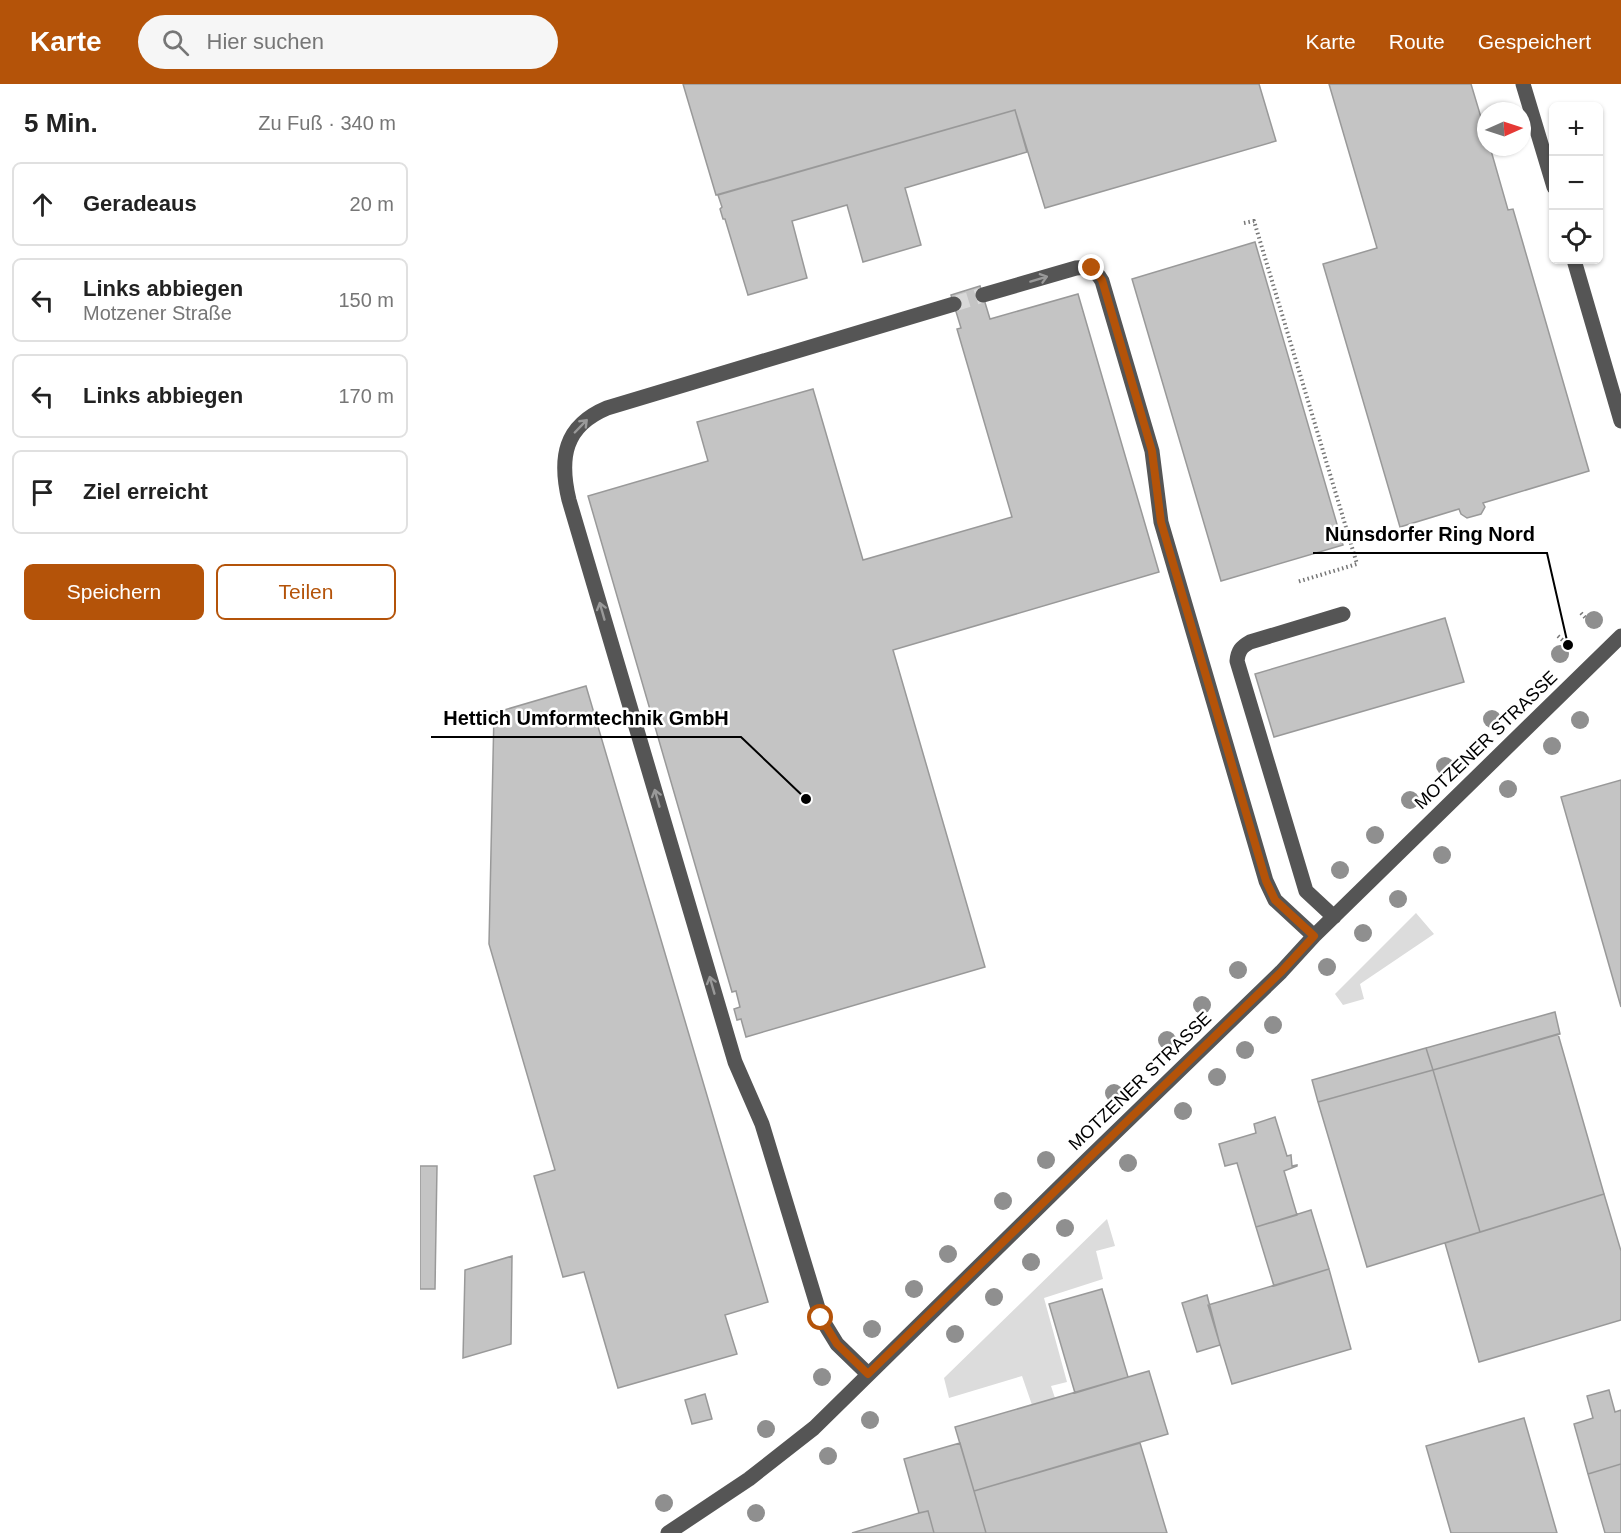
<!DOCTYPE html>
<html lang="de">
<meta charset="utf-8">
<style>
body{margin:0;font-family:Arial,sans-serif;background:#f6f6f6;color:#222}
.controls{position:absolute;right:18px;top:18px;display:grid;overflow:hidden;border-radius:9px;box-shadow:0 2px 4px #0004}
.controls button{width:54px;height:54px;display:grid;place-items:center;padding:0;border:0;border-bottom:2px solid #e0e0e0;background:#fff;color:#222;font:30px sans-serif}
.compass{position:absolute;left:1057px;top:18px;width:54px;height:54px;border-radius:50%;background:#fff;box-shadow:0 2px 4px #0004;rotate:87deg}
.stop{position:absolute;width:18px;height:18px;margin:-14px;border:4px solid #b45309;border-radius:50%;background:#fff}
.stop.end{background:#b45309;border-color:#fff;box-shadow:0 2px 6px #0008}
.list{margin:0;padding:0;list-style:none}
h2{display:flex;justify-content:space-between;align-items:center;height:78px;margin:0;padding:0 24px;font-size:26px}
h2 small{font-size:20px;font-weight:400;color:#767676}
.list li{display:grid;grid-template-columns:39px 1fr auto;gap:18px;align-items:center;box-sizing:border-box;height:84px;margin:0 12px 12px;padding:0 12px;border:2px solid #e0e0e0;border-radius:9px}
.list b{display:block;font-size:22px;white-space:nowrap}
.list p{margin:0;font-size:20px;white-space:nowrap;color:#767676}
.list em{font-size:20px;font-style:normal;color:#767676}
.actions{display:flex;gap:12px;padding:18px 24px}
.actions a{flex:1;padding:14px 0;border:2px solid #b45309;border-radius:9px;text-align:center;font-size:21px;color:#b45309}
.actions .main{background:#b45309;color:#fff}
.icon{flex:none;width:33px;height:33px;fill:none;stroke:currentColor;stroke-width:2;stroke-linecap:round;stroke-linejoin:round}
.map{position:relative;flex:none;width:1201px;height:1449px;overflow:hidden}
header{display:flex;align-items:center;gap:36px;box-sizing:border-box;height:84px;padding:0 30px;background:#b45309;color:#fff}
header strong{font-size:28px}
nav{display:flex;gap:33px;margin-inline-start:auto;font-size:21px}
.search{width:420px;height:54px;background:#f6f6f6;display:flex;align-items:center;gap:15px;box-sizing:border-box;padding:0 21px;border-radius:33px;color:#767676;font-size:22px}
main{display:flex}
aside{flex:1;background:#fff}
.map>svg:first-child{display:block}
.green{fill:#dcdcdc}
.building{fill:#c4c4c4;stroke:#999;stroke-width:1.5}
.lines{fill:none;stroke-linecap:round;stroke-linejoin:round}
.minor-tunnel{stroke:#d9d9d9;stroke-width:15;stroke-dasharray:15 8;stroke-linecap:butt}
.path{stroke:#777;stroke-width:4;stroke-dasharray:1.5 3;stroke-linecap:butt}
.minor{stroke:#555;stroke-width:15}
.tree{fill:#8f8f8f}
.oneway{stroke:#999}
.route{stroke:#b45309;stroke-width:8}
.labels{text-anchor:middle;stroke-width:5;stroke-linejoin:round;paint-order:stroke}
.street-label{font-size:18px;fill:#000;stroke:#fff}
.leader{fill:none;stroke:#000;stroke-width:2}
.callout-dot{fill:#000;stroke:#fff;stroke-width:2}
.callout-label{font-size:20px;text-anchor:middle;font-weight:bold;fill:#000;stroke:#fff;stroke-width:5;stroke-linejoin:round;paint-order:stroke}
</style>
<header>
<strong>Karte</strong>
<div class="search"><svg class="icon" aria-label="search" viewBox="0 0 24 24"><circle cx="10" cy="10" r="6"/><path d="M15 15l6 6"/></svg>Hier suchen</div>
<nav><a>Karte</a><a>Route</a><a>Gespeichert</a></nav>
</header>
<main>
<aside>
<h2>5 Min.<small>Zu Fuß · 340 m</small></h2>
<ul class="list">
<li><svg class="icon" aria-label="ahead" viewBox="0 0 24 24"><path d="M12 20V5M6 11l6-6 6 6"/></svg><div><b>Geradeaus</b></div><em>20 m</em></li>
<li><svg class="icon" aria-label="left" viewBox="0 0 24 24"><path d="M17 20v-9H6M10 6l-5 5 5 5"/></svg><div><b>Links abbiegen</b><p>Motzener Straße</p></div><em>150 m</em></li>
<li><svg class="icon" aria-label="left" viewBox="0 0 24 24"><path d="M17 20v-9H6M10 6l-5 5 5 5"/></svg><div><b>Links abbiegen</b></div><em>170 m</em></li>
<li><svg class="icon" aria-label="arrive" viewBox="0 0 24 24"><path d="M6 21V4h12l-3 4 3 4H6"/></svg><div><b>Ziel erreicht</b></div></li>
</ul>
<div class="actions"><a class="main">Speichern</a><a>Teilen</a></div>
</aside>
<div class="map">
<svg width="1201" height="1449" viewBox="0 0 1201 1449">
<rect width="100%" height="100%" fill="#fff"/>
<!-- green -->
<path class="green" d="M996,829l18,21 -74,50 4,15 -21,6 -8,-11z
M687,1135l8,27 -19,5 7,28 -59,19 23,84 -16,4 4,12 -23,7 -10,-29 -73,22 -5,-20z"/>
<!-- building -->
<path class="building" d="M263,0h576l17,57 -231,67 -30,-98 -299,85z
M909,0h142l15,50v13h4l18,63 5,-1 76,262 -106,32 2,4 -4,7 -14,4 -6,-4 -2,-5 -59,18 -77,-263 54,-16z
M595,26l12,42 -122,36 16,57 -58,17 -16,-57 -55,16 15,57 -59,17 -23,-76h-2l-3,-10 2,-2 -4,-12z
M835,158l88,303 -122,36 -89,-302z
M560,202l10,33 88,-25 81,278 -266,78 92,317 -239,70 -5,-18 -4,1 -3,-11 6,-2 -4,-16 -4,1 -144,-496 120,-35 -11,-39 116,-33 50,171 149,-43 -55,-188 4,-1 -10,-33z
M1025,534l19,64 -190,55 -19,-63z
M166,602l182,616 -43,13 12,39 -119,34 -34,-116 -21,5 -29,-101 21,-6 -66,-226 5,-231z
M1201,696v227l-60,-210z
M1135,928l5,22 -127,36 -7,-22z
M1138,950l46,160 -124,38 -47,-162z
M1006,964l7,22 -115,32 -6,-22z
M1013,986l47,162 -113,35 -49,-165z
M855,1033l12,39 4,-1 1,11 5,-1v1l-13,5 13,44 -41,12 -19,-64 -12,3 -6,-22 37,-11 -2,-9z
M0,1082h17l-2,123h-15z
M1184,1110l17,57v69l-142,42 -34,-119z
M891,1126l18,59 -55,17 -18,-59z
M92,1172l-1,88 -48,14 2,-88z
M909,1185l22,80 -119,35 -24,-79z
M682,1205l26,88 -53,16 -26,-89z
M787,1211l13,50 -23,7 -15,-49z
M729,1287l19,63 -194,57 -19,-64z
M1189,1306l6,22 6,-2v54l-33,10 -14,-50 19,-6 -6,-22z
M285,1310l7,25 -20,5 -7,-24z
M1104,1334l33,115h-106l-25,-87z
M540,1359l14,48 12,42h-52l-6,-22 -9,2 -15,-54z
M720,1359l27,90h-181l-12,-42z
M1201,1380v69h-16l-17,-59z
M508,1427l6,22h-82l67,-20z"/>
<g class="lines">
<!-- minor-tunnel -->
<path class="minor-tunnel" d="M534,220l29,-9"/>
<!-- path -->
<path class="path" d="M824,139l10,-2 103,343 -60,18
M1161,529l9,10
M1138,552l10,9"/>
<!-- minor -->
<path class="minor" d="M1103,0l31,103
M1154,176l47,161
M563,211l93,-27c13,-2 19,1 26,13l50,170 9,71 105,359 9,19 39,36
M914,833l-28,-26 -69,-230c1,-10 4,-14 13,-19l93,-28
M448,1290l-31,-30 -16,-26 -59,-194 -27,-62 -166,-562c-10,-42 -5,-74 38,-92l347,-104
M248,1449l81,-54 65,-51 274,-269 193,-187 33,-36 307,-300"/>
</g>
<!-- trees -->
<g class="tree">
<circle cx="1174" cy="536" r="9"/>
<circle cx="1140" cy="570" r="9"/>
<circle cx="1072" cy="635" r="9"/>
<circle cx="1160" cy="636" r="9"/>
<circle cx="1132" cy="662" r="9"/>
<circle cx="1025" cy="682" r="9"/>
<circle cx="1088" cy="705" r="9"/>
<circle cx="990" cy="716" r="9"/>
<circle cx="955" cy="751" r="9"/>
<circle cx="1022" cy="771" r="9"/>
<circle cx="920" cy="786" r="9"/>
<circle cx="978" cy="815" r="9"/>
<circle cx="943" cy="849" r="9"/>
<circle cx="907" cy="883" r="9"/>
<circle cx="818" cy="886" r="9"/>
<circle cx="782" cy="921" r="9"/>
<circle cx="853" cy="941" r="9"/>
<circle cx="747" cy="956" r="9"/>
<circle cx="825" cy="966" r="9"/>
<circle cx="797" cy="993" r="9"/>
<circle cx="694" cy="1009" r="9"/>
<circle cx="763" cy="1027" r="9"/>
<circle cx="626" cy="1076" r="9"/>
<circle cx="708" cy="1079" r="9"/>
<circle cx="583" cy="1117" r="9"/>
<circle cx="645" cy="1144" r="9"/>
<circle cx="528" cy="1170" r="9"/>
<circle cx="611" cy="1178" r="9"/>
<circle cx="494" cy="1205" r="9"/>
<circle cx="574" cy="1213" r="9"/>
<circle cx="452" cy="1245" r="9"/>
<circle cx="535" cy="1250" r="9"/>
<circle cx="402" cy="1293" r="9"/>
<circle cx="450" cy="1336" r="9"/>
<circle cx="346" cy="1345" r="9"/>
<circle cx="408" cy="1372" r="9"/>
<circle cx="244" cy="1419" r="9"/>
<circle cx="336" cy="1429" r="9"/>
</g>
<!-- one-way arrows -->
<defs><path id="oneway-shaft" d="M-6 0H5M1.5-3L5.5 0L1.5 3" fill="none" stroke-width="1.6" stroke-linecap="round" stroke-linejoin="round" transform="scale(1.5)"/></defs>
<g class="oneway">
<use href="#oneway-shaft" transform="translate(619 195) rotate(-17)"/>
<use href="#oneway-shaft" transform="translate(161 342) rotate(-46)"/>
<use href="#oneway-shaft" transform="translate(182 527) rotate(-106)"/>
<use href="#oneway-shaft" transform="translate(237 714) rotate(-106)"/>
<use href="#oneway-shaft" transform="translate(292 901) rotate(-106)"/>
</g>
<g class="lines">
<!-- route -->
<path class="route" d="M401,1234l16,26 31,30 220,-215 193,-187 33,-36 -39,-36 -9,-19 -105,-359 -9,-71 -50,-171 -10,-12"/>
</g>
<g class="labels">
<!-- street labels -->
<g class="street-label">
<text transform="translate(1066 656) rotate(-44)" y="6">MOTZENER STRASSE</text>
<text transform="translate(720 997) rotate(-44)" y="6">MOTZENER STRASSE</text>
</g>
</g>
<!-- callouts -->
<path class="leader" d="M1148 561L1127 469H893M386 715L321 653H11"/>
<g class="callout-dot">
<circle cx="1148" cy="561" r="6"/>
<circle cx="386" cy="715" r="6"/>
</g>
<g class="callout-label">
<text x="1010" y="457">Nunsdorfer Ring Nord</text>
<text x="166" y="641">Hettich Umformtechnik GmbH</text>
</g>
</svg>
<div class="controls">
<button>+</button>
<button>−</button>
<button><svg class="icon" aria-label="locate" viewBox="0 0 24 24"><circle cx="12" cy="12" r="6"/><path d="M12 2v4M12 18v4M2 12h4M18 12h4"/></svg></button>
</div>
<svg class="compass" viewBox="-18 -18 36 36"><path d="M0-13l5 13h-10z" fill="#e53935"/><path d="M0 13l5-13h-10z" fill="#767676"/></svg>
<div class="stop" style="left:401px;top:1234px"></div>
<div class="stop end" style="left:672px;top:184px"></div>
</div>
</main>
